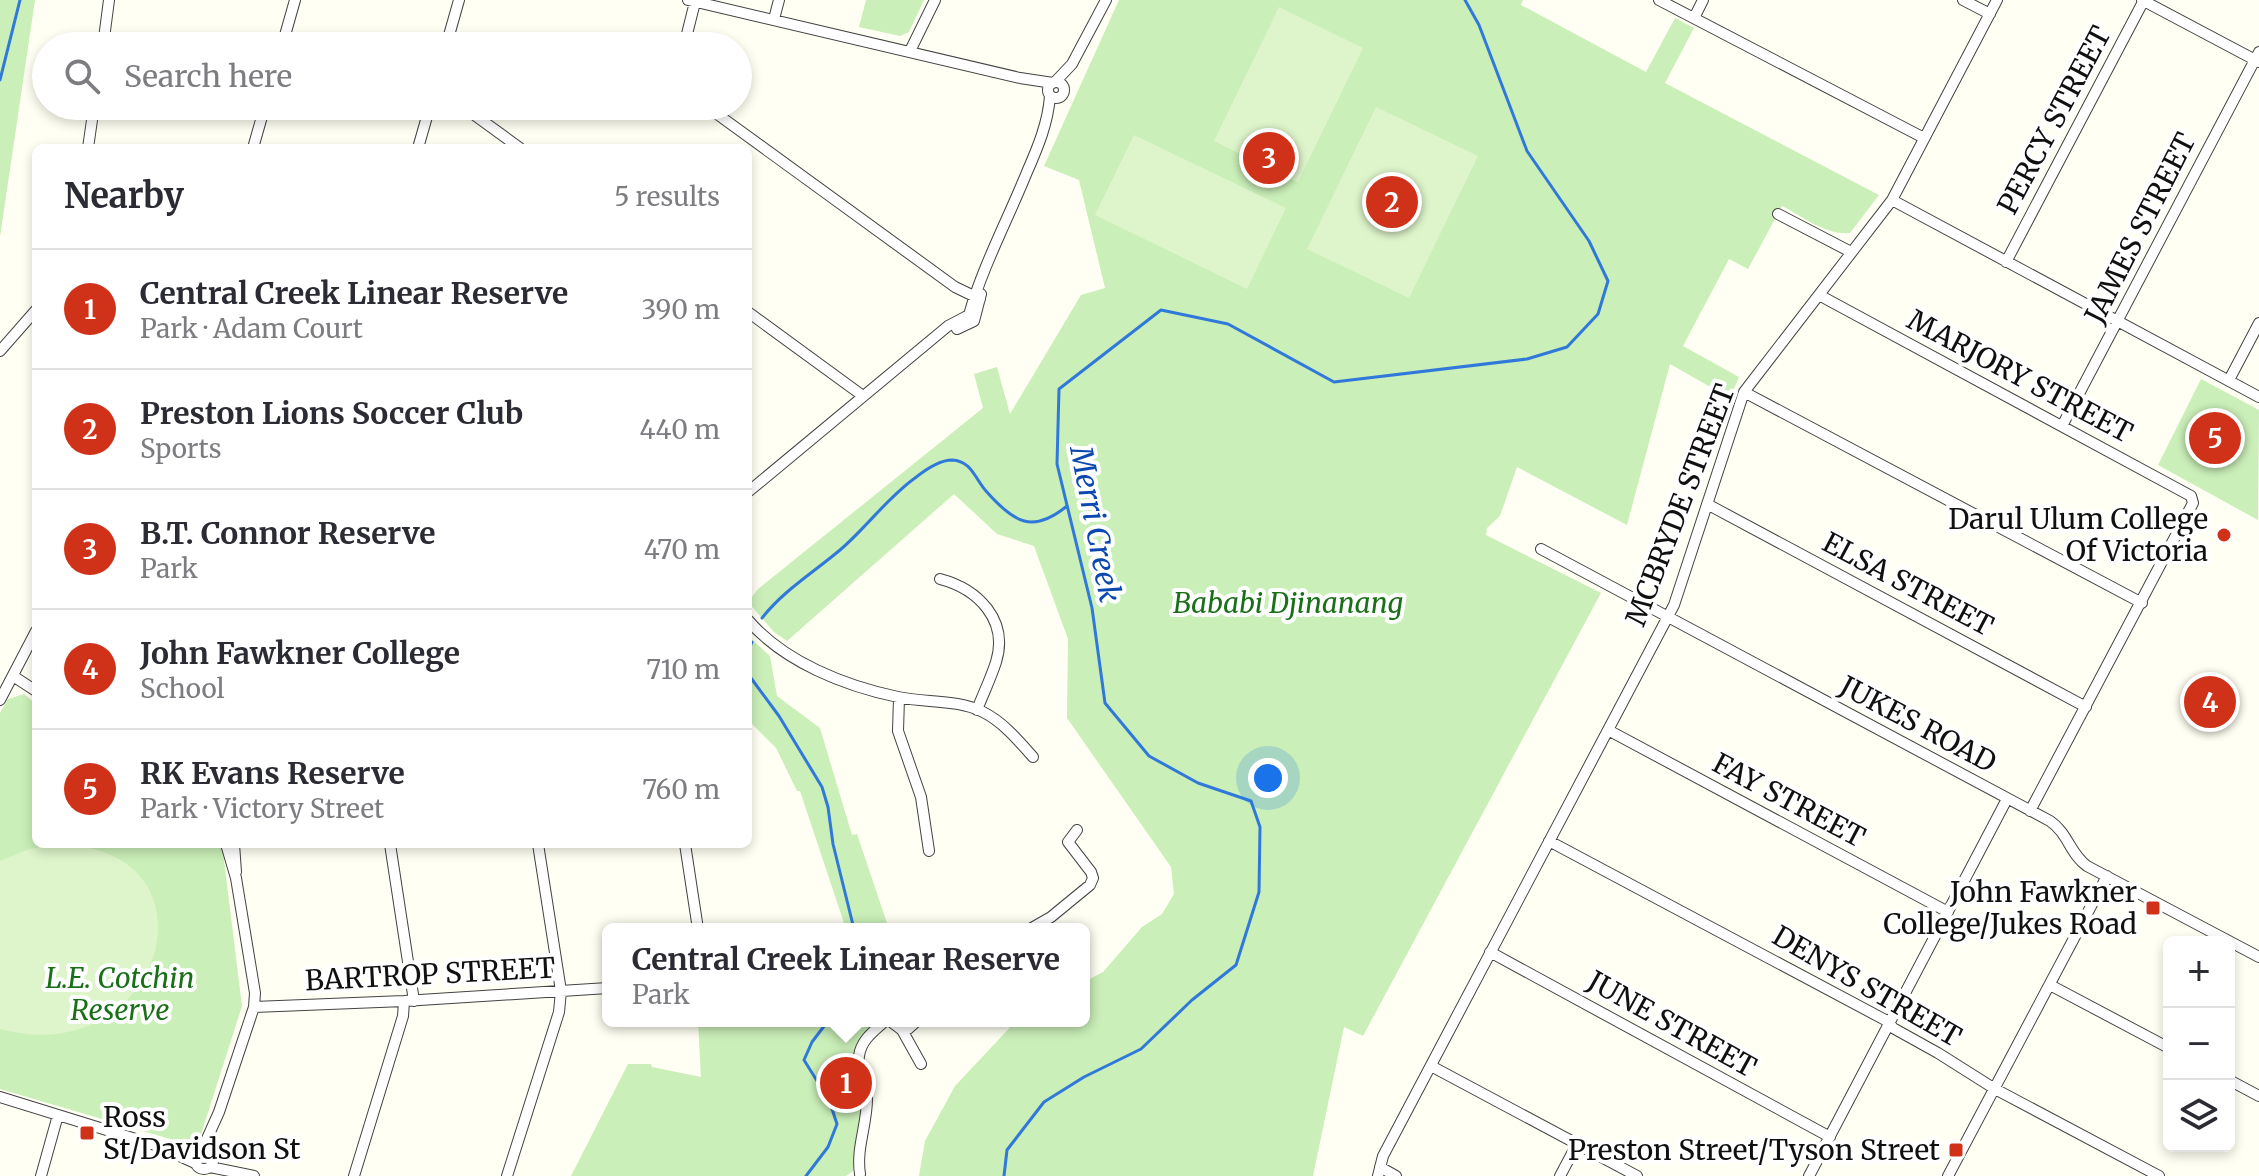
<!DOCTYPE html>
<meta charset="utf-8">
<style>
body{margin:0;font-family:Merriweather,serif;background:#f7f7f7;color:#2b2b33}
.controls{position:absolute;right:24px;bottom:24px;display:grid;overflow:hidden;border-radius:12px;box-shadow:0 4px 12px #0003}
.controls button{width:72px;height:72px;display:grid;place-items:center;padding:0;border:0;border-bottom:2px solid #e1e1e2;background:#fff;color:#2b2b33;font:40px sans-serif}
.you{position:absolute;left:1268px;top:778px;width:28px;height:28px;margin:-20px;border:6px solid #fff;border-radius:50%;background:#1a73e8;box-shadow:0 0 0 12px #1a73e833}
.badge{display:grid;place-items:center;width:52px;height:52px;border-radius:50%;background:#d03219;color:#fff;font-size:26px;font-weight:700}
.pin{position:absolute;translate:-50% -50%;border:4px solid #fff;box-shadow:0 2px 8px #0006}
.popup{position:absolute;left:602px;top:923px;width:488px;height:104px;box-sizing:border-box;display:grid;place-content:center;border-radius:12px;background:#fff;filter:drop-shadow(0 2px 6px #0005);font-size:26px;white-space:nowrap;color:#7c7c81}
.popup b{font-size:30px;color:#2b2b33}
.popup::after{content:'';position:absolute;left:50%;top:100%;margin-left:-16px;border:16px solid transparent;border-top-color:#fff}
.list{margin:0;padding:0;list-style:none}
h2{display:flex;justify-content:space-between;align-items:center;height:104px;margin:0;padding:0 32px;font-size:34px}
h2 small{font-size:26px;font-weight:400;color:#7c7c81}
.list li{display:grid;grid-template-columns:52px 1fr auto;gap:24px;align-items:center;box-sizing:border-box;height:120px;padding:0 32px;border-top:2px solid #e1e1e2}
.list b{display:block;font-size:30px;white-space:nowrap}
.list p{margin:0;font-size:26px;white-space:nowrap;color:#7c7c81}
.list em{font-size:26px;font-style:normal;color:#7c7c81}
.icon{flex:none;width:44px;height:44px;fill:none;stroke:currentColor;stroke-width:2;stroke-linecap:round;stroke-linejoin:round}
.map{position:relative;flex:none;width:2259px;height:1176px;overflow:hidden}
.search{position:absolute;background:#fff;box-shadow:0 4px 12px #0003;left:32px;top:32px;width:720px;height:88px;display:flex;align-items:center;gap:20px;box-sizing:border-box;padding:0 28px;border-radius:44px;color:#7c7c81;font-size:30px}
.panel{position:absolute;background:#fff;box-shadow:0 4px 12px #0003;left:32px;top:144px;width:720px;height:704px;border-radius:12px}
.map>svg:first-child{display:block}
.green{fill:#caefb8}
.pitch{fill:#def5cb}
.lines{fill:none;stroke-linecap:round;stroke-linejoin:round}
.stream{stroke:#3178db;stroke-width:3}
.minor-casing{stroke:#434343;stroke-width:12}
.minor{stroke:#fff;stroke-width:10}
.poi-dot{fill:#d03219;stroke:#fff;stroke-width:3}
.labels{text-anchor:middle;stroke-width:8;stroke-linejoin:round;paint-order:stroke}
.street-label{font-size:28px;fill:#101010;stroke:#fff}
.poi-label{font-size:28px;fill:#101010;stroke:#fff;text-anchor:end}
.park-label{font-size:28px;font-style:italic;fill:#1a7018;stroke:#fff}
.water-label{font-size:30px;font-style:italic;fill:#0b49b0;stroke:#fff}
</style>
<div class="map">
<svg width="2259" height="1176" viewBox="0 0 2259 1176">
<rect width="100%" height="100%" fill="#fffff3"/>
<!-- green -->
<path class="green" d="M0,0h35l-35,237z
M866,0h58l-15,32 -9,4 -41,-9z
M1119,0h404l-2,5 125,67 29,-54 19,10 -29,55 214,112 -29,38c-23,3 -48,-17 -68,-27l-34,63 -19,-10 -46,87 56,31 -9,21 -60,-34 -43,161 -110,-58 -17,49 -13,12 -1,7 115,58 -238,443 -19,-9 -31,149h-394l6,-35 30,-55 61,-65h68v-39l19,-10 39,-45 20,-13 12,-20 -3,-27 -104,-149 1,-79 -34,-93 -37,-12 -43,-40 -167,147 -13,-9 -26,-30 10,-13 225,-181 -9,-34 23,-7 13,47 71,-119 24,-7 -26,-108 -35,-14z
M2201,379l58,31 -1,110 -100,-55z
M748,636l22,20 7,40 43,32 32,107 5,-1 32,95h-43l-46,-138h-3l-21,-43 -28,-28z
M24,694l12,10v140h186l20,162 -45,141 -197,-58v-376l8,-14z
M698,1021l179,2 -16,17 2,62 -10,69 -7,5h-275l57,-112h23l1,3 49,10z"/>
<!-- pitch -->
<path class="pitch" d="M1279,7l84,41 -65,134 -84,-41z
M1376,107l102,49 -69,142 -102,-49z
M1134,135l152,73 -39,81 -152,-74z
M55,845c171,-2 112,225 -51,185l-4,-1v-168l29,-12z"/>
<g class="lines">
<!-- stream -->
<path class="stream" d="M0,80l20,-80
M762,618c21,-27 52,-46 78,-68 26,-22 47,-52 75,-72 10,-8 24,-18 37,-18 20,1 23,19 34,31 28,32 47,43 81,15
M748,651l4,-9
M748,674l31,42 43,71 6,20 5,37 21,85
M806,1176l22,-29 9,-23 -8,-24 -25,-40 8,-18 16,-21
M1004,1176l3,-26 37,-48 40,-25 57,-28 51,-49 44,-35 23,-73 1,-65 -9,-26 -53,-18 -49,-27 -44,-53 -13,-95 -35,-144 2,-75 102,-79 67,14 106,58 193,-23 40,-12 31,-33 10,-33 -19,-40 -62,-90 -48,-126 -14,-25"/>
<defs>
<path id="minor" d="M688,0l332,78 33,5
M1659,0l265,138
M1963,0l27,14
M2142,0l117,62
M1694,18l9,-18
M774,19l5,-19
M103,46l6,-46
M282,46l13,-46
M446,46l13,-46
M684,46l11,-44
M910,51l25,-51
M1048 90a8 8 0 1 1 16 0a8 8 0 1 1-16 0Z
M1055,82l17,-18 34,-64
M462,106l58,42
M706,106l249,181 25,12
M88,148l6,-42
M253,148l12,-42
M418,148l12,-42
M1892,200l367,197
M1778,214l73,38
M2006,262l138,-262
M1819,295l372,201 2,7 -163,308
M748,312l115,84
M957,329l17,-8 7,-27
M0,351l36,-41
M2229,380l30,-57
M1744,392l398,211
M2062,426l197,-374
M748,492l200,-166 21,-11c13,-47 39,-96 58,-143 11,-25 21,-49 23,-76
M1707,504l379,203
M1541,549l509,272c18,12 20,33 37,45l172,91
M940,579c38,10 69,41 56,83 -5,16 -13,32 -19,48
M748,620c36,42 97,66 150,77 28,6 59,2 85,15 20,10 35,28 50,45
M13,676l23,15
M899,698l-1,33 23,66 8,54
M0,700l36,-69
M1608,730l340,182
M1549,841l340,181 4,6 45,25 57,36 164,87
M234,844l2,28
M390,844l24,157
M685,844l13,85
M1030,929l21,-12 39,-32 3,-7 -2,-6 -23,-30 9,-12
M1490,952l340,185
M2050,985l119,63
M254,1007l150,-6 204,-13
M890,1021l12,9 19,34
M902,1030l6,-1 9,-8
M1431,1066l206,110
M2229,1080l30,16
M0,1097l155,48 40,18
M195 1160a9 9 0 1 1 18 0a9 9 0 1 1-18 0Z
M201,1152l18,-40 35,-105 1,-14 -19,-115 -10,-34
M210,1167l44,9
M1380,1167l16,9
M860,1174c-4,-26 7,-49 7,-75 0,-15 -11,-28 -8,-43 2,-16 15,-25 26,-35
M41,1176l17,-61
M354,1176l49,-160 1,-15
M507,1176l52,-164 2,-21 -23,-147
M1378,1176l5,-20 291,-551 70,-213 148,-192 105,-200
M1560,1176l17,-32
M1809,1176l198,-377
M1948,1176l159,-300"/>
</defs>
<!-- minor casing -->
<use href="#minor" class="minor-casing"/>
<!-- minor -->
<use href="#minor" class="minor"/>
</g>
<!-- markers -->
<g class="poi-dot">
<circle cx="2224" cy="535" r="8"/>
<rect x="2145" y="900" width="16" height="16" rx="4"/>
<rect x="79" y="1125" width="16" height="16" rx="4"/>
<rect x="1948" y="1142" width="16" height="16" rx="4"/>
</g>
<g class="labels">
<!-- street labels -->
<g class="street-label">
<text transform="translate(2054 120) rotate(-62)" y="10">PERCY STREET</text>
<text transform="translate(2140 228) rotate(-63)" y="10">JAMES STREET</text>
<text transform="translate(2020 376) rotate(28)" y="10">MARJORY STREET</text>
<text transform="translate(1680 505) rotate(-69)" y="10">MCBRYDE STREET</text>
<text transform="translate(1908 584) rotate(28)" y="10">ELSA STREET</text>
<text transform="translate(1918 724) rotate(28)" y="10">JUKES ROAD</text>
<text transform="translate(1789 800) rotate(28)" y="10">FAY STREET</text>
<text transform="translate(430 974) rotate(-3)" y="10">BARTROP STREET</text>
<text transform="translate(1867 986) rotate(30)" y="10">DENYS STREET</text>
<text transform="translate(1672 1024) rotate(29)" y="10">JUNE STREET</text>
</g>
<!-- poi labels -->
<g class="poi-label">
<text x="2208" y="529">Darul Ulum College<tspan x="2208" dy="32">Of Victoria</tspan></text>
<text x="2137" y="902">John Fawkner<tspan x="2137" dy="32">College/Jukes Road</tspan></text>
<text x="103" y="1127" text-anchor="start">Ross<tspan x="103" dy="32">St/Davidson St</tspan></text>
<text x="1940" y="1160">Preston Street/Tyson Street</text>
</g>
<!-- park labels -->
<g class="park-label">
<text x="1288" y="613">Bababi Djinanang</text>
<text x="120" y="988">L.E. Cotchin<tspan x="120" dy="32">Reserve</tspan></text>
</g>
<!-- water labels -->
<g class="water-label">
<text transform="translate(1095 524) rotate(79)" y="10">Merri Creek</text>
</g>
</g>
</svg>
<div class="controls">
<button>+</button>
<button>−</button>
<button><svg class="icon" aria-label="layers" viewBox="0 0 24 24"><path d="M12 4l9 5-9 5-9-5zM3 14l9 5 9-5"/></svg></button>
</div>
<div class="you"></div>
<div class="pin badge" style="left:846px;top:1083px">1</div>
<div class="popup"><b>Central Creek Linear Reserve</b>Park</div>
<div class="pin badge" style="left:1392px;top:202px">2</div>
<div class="pin badge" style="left:1269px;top:158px">3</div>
<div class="pin badge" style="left:2210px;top:702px">4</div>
<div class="pin badge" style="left:2215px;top:438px">5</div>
<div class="search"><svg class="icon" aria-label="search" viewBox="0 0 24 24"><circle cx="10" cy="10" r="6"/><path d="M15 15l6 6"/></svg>Search here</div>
<section class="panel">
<h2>Nearby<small>5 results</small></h2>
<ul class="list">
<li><span class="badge">1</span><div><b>Central Creek Linear Reserve</b><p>Park · Adam Court</p></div><em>390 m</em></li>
<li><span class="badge">2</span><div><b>Preston Lions Soccer Club</b><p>Sports</p></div><em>440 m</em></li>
<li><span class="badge">3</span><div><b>B.T. Connor Reserve</b><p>Park</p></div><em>470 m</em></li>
<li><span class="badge">4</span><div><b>John Fawkner College</b><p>School</p></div><em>710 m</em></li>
<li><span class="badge">5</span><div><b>RK Evans Reserve</b><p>Park · Victory Street</p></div><em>760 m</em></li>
</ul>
</section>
</div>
